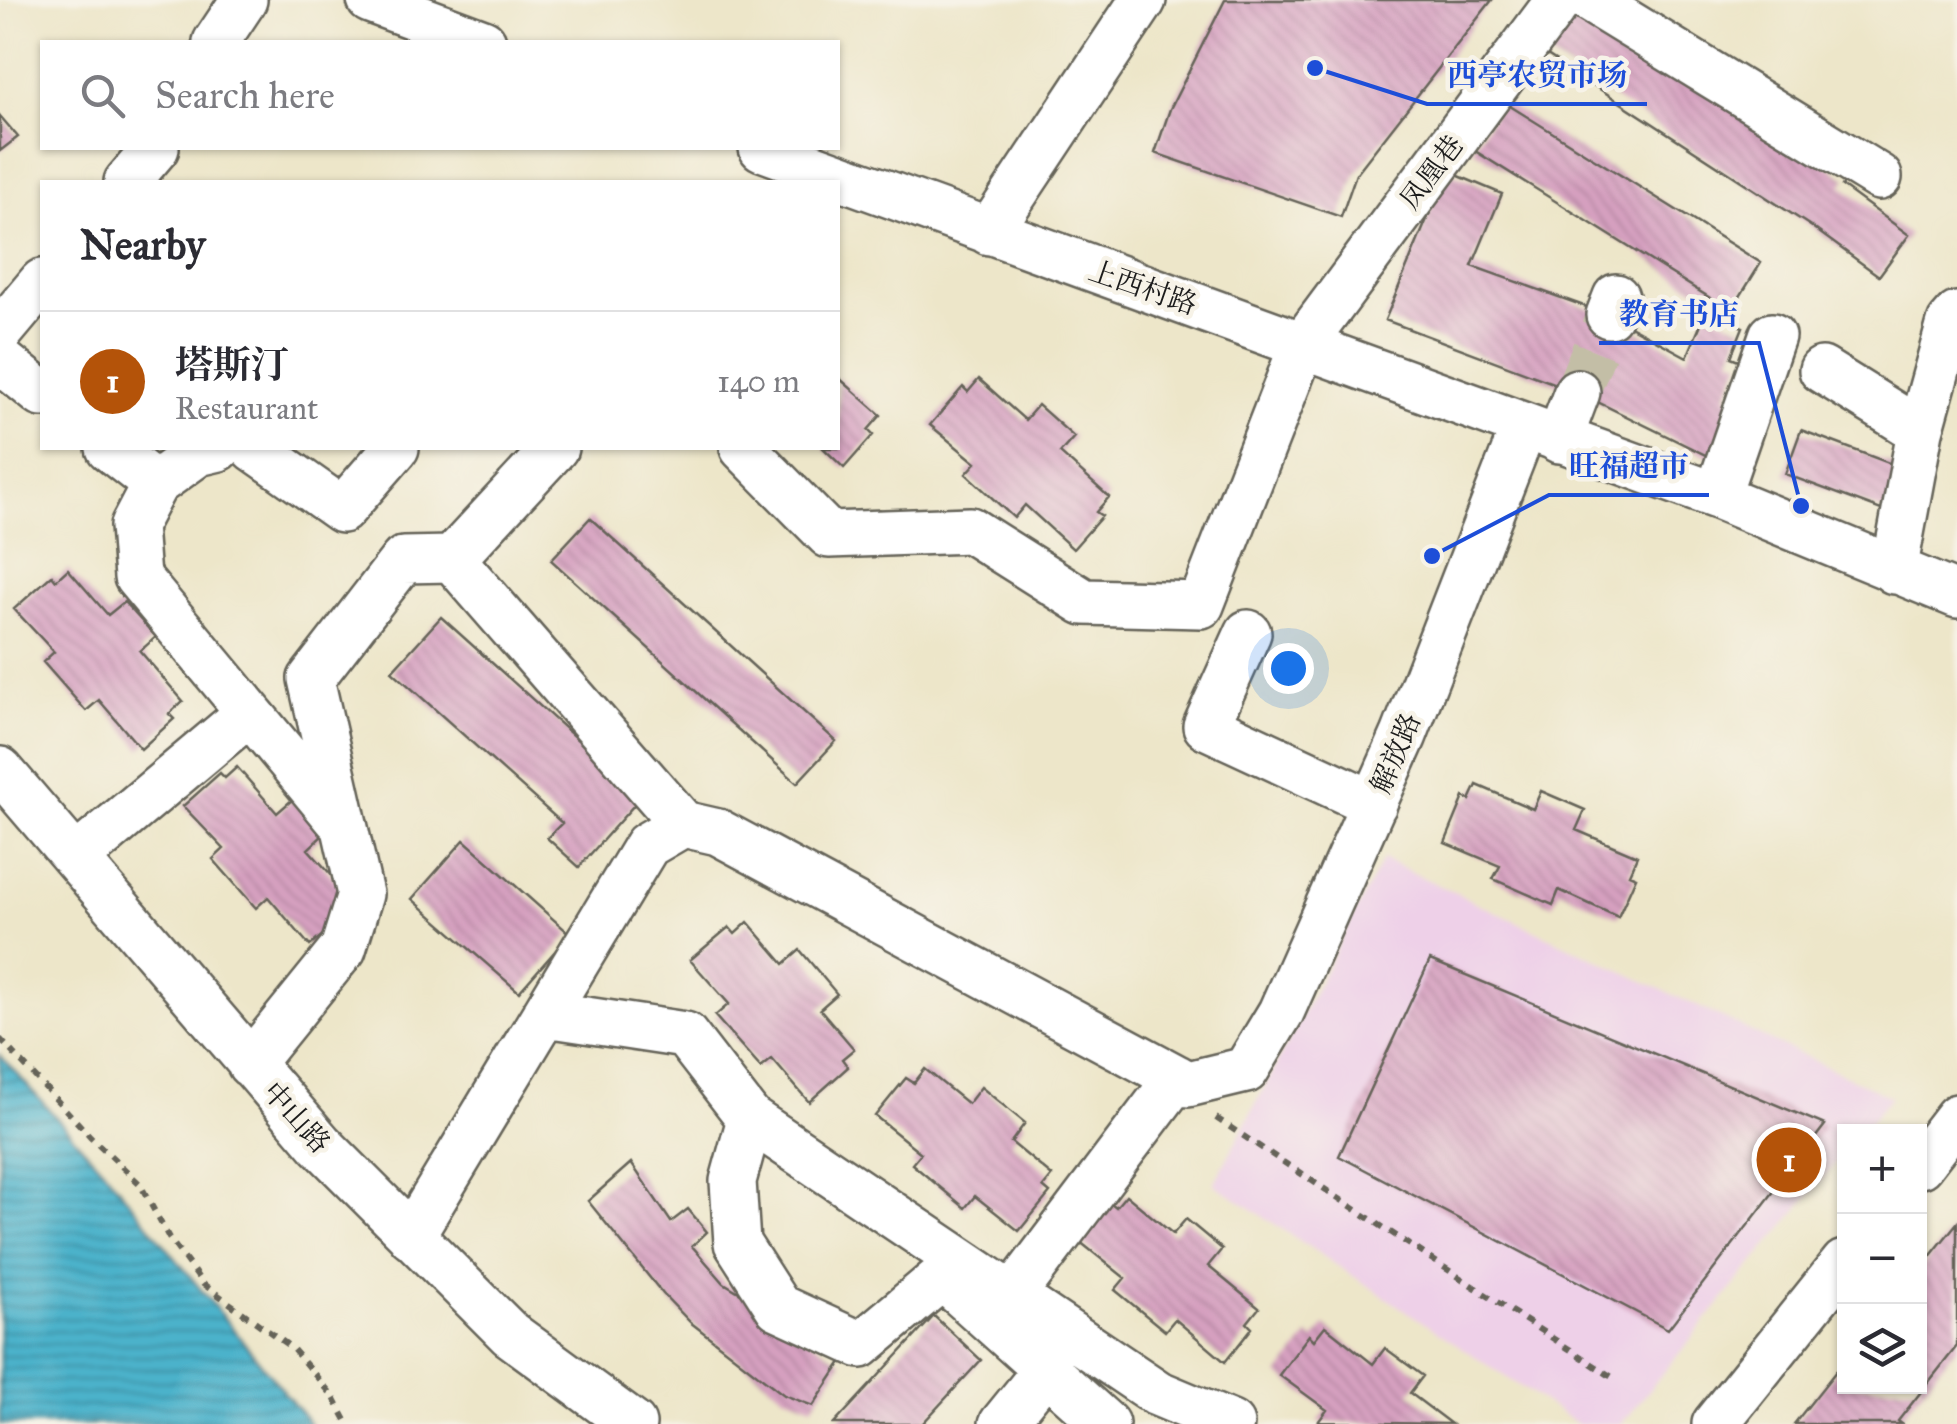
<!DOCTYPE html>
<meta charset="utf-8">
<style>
body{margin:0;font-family:"IM FELL Great Primer","Noto Serif SC",serif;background:#f2f2f3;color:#2b2b33}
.controls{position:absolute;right:30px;bottom:30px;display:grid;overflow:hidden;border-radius:0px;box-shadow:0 2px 8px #0004}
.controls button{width:90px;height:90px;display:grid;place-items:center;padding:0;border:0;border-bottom:2px solid #e1e1e2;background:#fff;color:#2b2b33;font:50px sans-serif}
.you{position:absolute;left:1288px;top:668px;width:35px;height:35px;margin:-25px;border:8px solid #fff;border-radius:50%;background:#1a73e8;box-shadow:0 0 0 15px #1a73e833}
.badge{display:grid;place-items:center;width:65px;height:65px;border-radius:50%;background:#b45309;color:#fff;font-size:32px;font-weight:700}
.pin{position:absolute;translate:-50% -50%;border:5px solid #fff;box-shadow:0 2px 10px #0006}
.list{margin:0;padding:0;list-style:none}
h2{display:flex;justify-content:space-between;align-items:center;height:130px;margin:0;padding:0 40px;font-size:42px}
h2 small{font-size:32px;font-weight:400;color:#7c7c81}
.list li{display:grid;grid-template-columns:65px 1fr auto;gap:30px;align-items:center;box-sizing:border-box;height:140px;padding:0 40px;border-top:2px solid #e1e1e2}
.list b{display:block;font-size:38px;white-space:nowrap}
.list p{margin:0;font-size:32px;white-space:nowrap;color:#7c7c81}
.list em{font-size:32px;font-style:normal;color:#7c7c81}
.icon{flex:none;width:55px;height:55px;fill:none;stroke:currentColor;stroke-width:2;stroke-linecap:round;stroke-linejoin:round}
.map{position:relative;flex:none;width:1957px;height:1424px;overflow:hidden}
.search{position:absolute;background:#fff;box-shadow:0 2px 8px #0004;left:40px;top:40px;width:800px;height:110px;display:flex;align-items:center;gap:25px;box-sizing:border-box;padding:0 35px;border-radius:0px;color:#7c7c81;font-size:38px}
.panel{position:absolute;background:#fff;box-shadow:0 2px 8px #0004;left:40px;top:180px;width:800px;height:270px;border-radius:0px}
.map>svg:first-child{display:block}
.built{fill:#eed0e8}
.water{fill:url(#water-rules);stroke:#346774;stroke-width:2.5}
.building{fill:url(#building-back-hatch)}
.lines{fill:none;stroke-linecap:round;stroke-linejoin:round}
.minor-tunnel{stroke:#c3bea6;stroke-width:45;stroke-dasharray:45 22;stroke-linecap:butt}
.minor-casing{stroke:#656359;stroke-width:50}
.path{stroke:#656359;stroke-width:6;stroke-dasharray:8 8;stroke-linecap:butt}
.minor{stroke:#fff;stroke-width:45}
.labels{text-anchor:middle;stroke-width:9;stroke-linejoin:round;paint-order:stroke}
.street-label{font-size:28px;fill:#1c1c1c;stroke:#f7f3e8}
.leader{fill:none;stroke:#1d4ed8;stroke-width:4}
.callout-dot{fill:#1d4ed8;stroke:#f7f3e8;stroke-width:4}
.callout-label{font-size:30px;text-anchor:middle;font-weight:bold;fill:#1d4ed8;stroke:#f7f3e8;stroke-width:9;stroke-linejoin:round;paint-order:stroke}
</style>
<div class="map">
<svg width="1957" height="1424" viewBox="0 0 1957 1424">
<defs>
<pattern id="water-rules" width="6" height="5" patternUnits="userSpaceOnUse" patternTransform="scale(2.5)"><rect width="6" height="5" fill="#4cb2cb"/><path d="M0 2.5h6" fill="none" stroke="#3e90a4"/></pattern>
<pattern id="building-back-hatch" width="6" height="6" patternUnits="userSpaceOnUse" patternTransform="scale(2.5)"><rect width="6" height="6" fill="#d6a0c0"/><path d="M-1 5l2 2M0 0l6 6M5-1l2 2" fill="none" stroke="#b789a4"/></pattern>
</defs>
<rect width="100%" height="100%" fill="#f7f3e8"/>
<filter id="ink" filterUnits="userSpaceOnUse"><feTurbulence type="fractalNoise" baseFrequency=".01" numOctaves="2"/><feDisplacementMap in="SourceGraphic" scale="20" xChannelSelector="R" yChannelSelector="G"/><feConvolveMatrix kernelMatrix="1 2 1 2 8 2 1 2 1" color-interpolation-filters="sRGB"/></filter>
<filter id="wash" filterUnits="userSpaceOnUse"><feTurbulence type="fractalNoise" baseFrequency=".0048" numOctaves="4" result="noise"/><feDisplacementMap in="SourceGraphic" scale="40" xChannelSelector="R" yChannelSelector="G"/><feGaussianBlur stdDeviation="2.25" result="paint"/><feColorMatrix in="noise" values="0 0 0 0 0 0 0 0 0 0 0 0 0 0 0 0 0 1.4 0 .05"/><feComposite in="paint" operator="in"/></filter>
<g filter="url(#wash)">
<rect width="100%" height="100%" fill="#ede6c9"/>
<!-- built -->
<path class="built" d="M1383,859l508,238 -29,34 -18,1v21l-223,271h-44l-363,-240z"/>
<!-- water -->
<path class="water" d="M0,1055l109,121 201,248h-310z"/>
<g id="blocks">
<!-- building -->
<path class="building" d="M1225,0h267l-136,174 -15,43 -186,-64 15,-44z
M1564,0l283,178 -5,8 67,49 -30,41 -67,-49 -277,-180z
M1502,101l259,162 -30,48 -259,-162z
M0,116l18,21 -18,14z
M1447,171l55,23 -30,72 137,49 78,42 19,-45 37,15 -12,30 10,4 -15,35 20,9 -24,58 -145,-71 -192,-72z
M838,377l43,38 -13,15 5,5 -29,33 -21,-20h15z
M979,379l46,41 13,-15 36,32 -14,16 49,44 -13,15 6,4 -29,33 -48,-44 -11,13 -48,-44 10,-11 -46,-38 33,-38 5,5z
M1801,430l104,39 -16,44 -104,-39z
M590,518l246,223 -39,42 -246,-223z
M68,569l40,46 16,-13 32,35 -16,14 43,50 -14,13 5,5 -33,30 -42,-49 -13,11 -43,-49 11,-10 -40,-43 38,-34 4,5z
M441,617l200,180 -62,70 -32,-29 15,-15 -170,-152z
M237,767l40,46 16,-14 31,35 -16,15 44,49 -9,19 -33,29 -42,-49 -12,11 -43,-49 11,-10 -41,-43 37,-33 5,5z
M1477,785l56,24 8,-18 44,19 -9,20 61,26 -8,18 7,3 -18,40 -59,-27 -6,15 -60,-26 7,-13 -55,-23 19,-46 6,3z
M464,840l106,94 -51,58 -107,-93z
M748,922l36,42 16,-14 37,44 -17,15 34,40 -12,10 6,8 -39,35 -37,-43 -11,9 -46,-52 14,-12 -39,-44 39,-33 6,7z
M1430,960l395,165 -157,204 -329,-173z
M925,1069l43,35 13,-17 44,36 -14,19 41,34 -9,11 7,6 -31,38 -44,-35 -10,12 -53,-44 9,-11 -46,-37 31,-38 8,5z
M631,1163l40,59 17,-13 19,23 -15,14 32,37 43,26 75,53 -29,44 -29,-11 -94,-73 -27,-28 -75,-93z
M1126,1195l47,39 13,-15 36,30 -14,17 51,42 -12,15 5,5 -27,34 -50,-43 -10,12 -50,-41 10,-12 -46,-37 32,-38 5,4z
M1957,1223v123l-59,75 4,3h-108l50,-63v25h76v-117z
M934,1316l47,44 -59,64h-88z
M1325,1326l48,38 12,-16 38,28 -13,17 41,31 -133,-2 9,-12 -48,-35 30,-40 5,5z"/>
</g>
</g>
<g filter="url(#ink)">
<use href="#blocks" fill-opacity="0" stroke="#656359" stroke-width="2.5"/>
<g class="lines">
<!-- minor-tunnel -->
<path class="minor-tunnel" d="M1577,392l32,-77"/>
<defs>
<path id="minor" d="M370,0l113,42
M1590,0l289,177
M216,42l28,-42
M762,148l955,348 240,99
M127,182l29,-34
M989,232l154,-232
M1609,315l7,-18
M0,332l42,-50
M0,360l42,34
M1822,370l98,61
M1559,440l18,-48
M109,448l46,36 43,-31 21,-5
M254,448l88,62 54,-62
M743,448l86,87 141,-5 114,72 117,3 102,-261 256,-344
M155,484l-22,42 4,51 201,242
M1717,496l55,-160
M452,559l231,265
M1894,571l26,-140 30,-108 7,-8
M1248,633l-42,93 168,78
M0,770l320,374 190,190 123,90
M76,858l173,-145
M546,1014l139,21 65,84 407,274 74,31
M250,1064l93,-115 17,-55 -49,-215 92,-119 49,-1 103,-111
M750,1119l-17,62 4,62 41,64 83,38 81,-68 164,147
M1920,1165l37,-48
M411,1236l236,-391 36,-21 35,8 470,252 58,-14 35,-58 123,-277 120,-308
M1013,1295l164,-217
M1002,1424l43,-53
M1715,1424l129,-161"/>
</defs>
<!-- minor casing -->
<use href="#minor" class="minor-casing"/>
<!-- path -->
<path class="path" d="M0,1039l90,97 50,48 29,54 34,46 89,64 41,48 15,28
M1216,1118l399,261"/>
<!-- minor -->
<use href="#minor" class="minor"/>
</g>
</g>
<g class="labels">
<!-- street labels -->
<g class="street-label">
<text transform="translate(1431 172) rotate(-53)" y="10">凤凰巷</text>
<text transform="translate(1143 287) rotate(19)" y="10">上西村路</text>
<text transform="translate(1395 753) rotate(-67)" y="10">解放路</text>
<text transform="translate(297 1117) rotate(48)" y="10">中山路</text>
</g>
</g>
<!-- callouts -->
<path class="leader" d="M1315 68L1427 104H1647M1801 506L1759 343H1599M1432 556L1549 495H1709"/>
<g class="callout-dot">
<circle cx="1315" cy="68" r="10"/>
<circle cx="1801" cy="506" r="10"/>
<circle cx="1432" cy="556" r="10"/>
</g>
<g class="callout-label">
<text x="1537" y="85">西亭农贸市场</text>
<text x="1679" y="324">教育书店</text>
<text x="1629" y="476">旺福超市</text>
</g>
</svg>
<div class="controls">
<button>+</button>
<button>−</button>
<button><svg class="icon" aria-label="layers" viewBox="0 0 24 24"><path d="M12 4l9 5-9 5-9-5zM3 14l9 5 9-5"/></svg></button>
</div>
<div class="you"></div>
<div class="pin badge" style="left:1789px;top:1160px">1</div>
<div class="search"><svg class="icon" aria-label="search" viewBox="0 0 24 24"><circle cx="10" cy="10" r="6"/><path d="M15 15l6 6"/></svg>Search here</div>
<section class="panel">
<h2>Nearby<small></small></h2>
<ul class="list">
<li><span class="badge">1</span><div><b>塔斯汀</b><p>Restaurant</p></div><em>140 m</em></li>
</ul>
</section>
</div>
